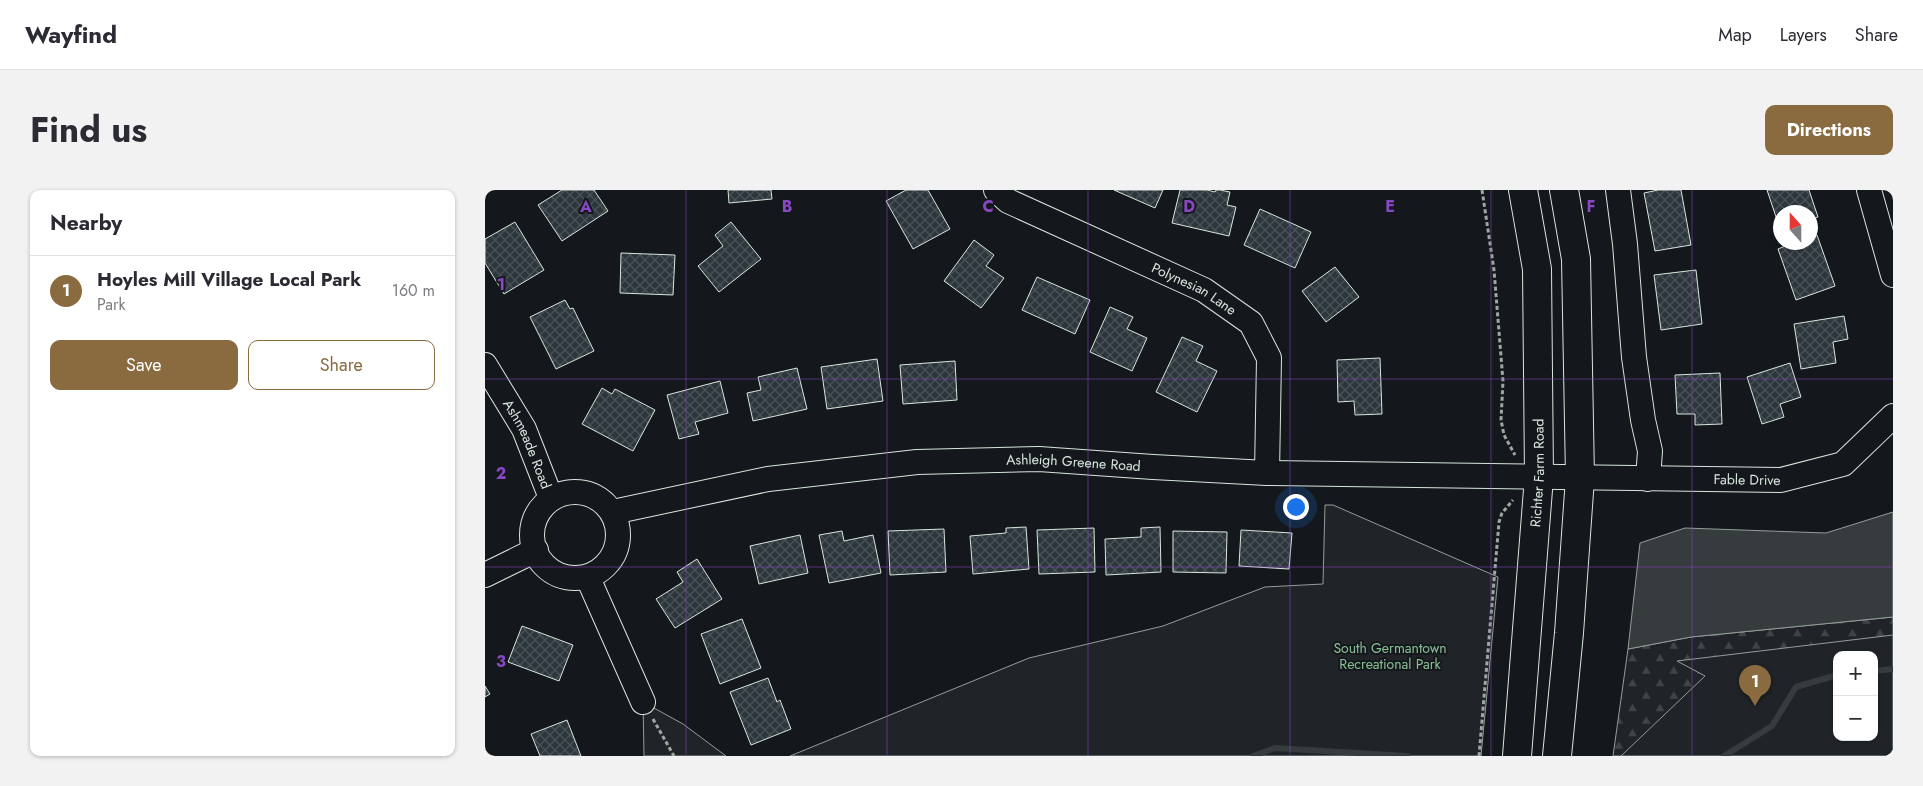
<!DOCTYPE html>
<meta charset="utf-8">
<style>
body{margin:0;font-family:Jost,sans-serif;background:#f2f2f3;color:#2b2b33}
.controls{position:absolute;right:15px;bottom:15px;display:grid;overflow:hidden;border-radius:10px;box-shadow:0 1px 4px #0004}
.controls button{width:45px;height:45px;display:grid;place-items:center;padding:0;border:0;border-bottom:1px solid #e1e1e2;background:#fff;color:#2b2b33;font:25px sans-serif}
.compass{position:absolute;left:1288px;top:15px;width:45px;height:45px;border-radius:50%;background:#fff;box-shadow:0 1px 4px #0004;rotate:339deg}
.you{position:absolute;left:810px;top:316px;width:18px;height:18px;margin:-12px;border:4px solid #fff;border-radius:50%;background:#1a73e8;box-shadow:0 0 0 8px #1a73e833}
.badge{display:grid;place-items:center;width:32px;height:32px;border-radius:50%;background:#8a6a3f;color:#fff;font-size:16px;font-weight:700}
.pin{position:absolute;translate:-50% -41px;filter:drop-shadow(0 1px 2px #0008)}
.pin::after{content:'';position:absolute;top:26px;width:18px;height:15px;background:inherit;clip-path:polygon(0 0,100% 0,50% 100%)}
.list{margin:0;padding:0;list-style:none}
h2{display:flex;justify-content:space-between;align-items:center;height:65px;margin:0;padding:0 20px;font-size:21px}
h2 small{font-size:16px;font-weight:400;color:#7c7c81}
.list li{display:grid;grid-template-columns:32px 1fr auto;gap:15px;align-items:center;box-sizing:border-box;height:70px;padding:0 20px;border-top:1px solid #e1e1e2}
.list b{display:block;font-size:19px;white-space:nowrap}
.list p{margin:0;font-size:16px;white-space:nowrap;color:#7c7c81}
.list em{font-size:16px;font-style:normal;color:#7c7c81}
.actions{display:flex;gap:10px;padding:15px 20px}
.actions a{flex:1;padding:11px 0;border:1px solid #8a6a3f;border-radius:10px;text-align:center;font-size:18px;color:#8a6a3f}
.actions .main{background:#8a6a3f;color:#fff}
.map{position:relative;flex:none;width:1408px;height:566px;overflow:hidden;border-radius:10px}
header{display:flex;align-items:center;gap:30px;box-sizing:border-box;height:70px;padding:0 25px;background:#fff;border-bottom:1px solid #e1e1e2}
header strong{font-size:24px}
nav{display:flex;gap:28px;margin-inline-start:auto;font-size:18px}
.intro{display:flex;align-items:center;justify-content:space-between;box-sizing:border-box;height:120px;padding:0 30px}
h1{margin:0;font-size:35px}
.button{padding:12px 22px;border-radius:10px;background:#8a6a3f;color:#fff;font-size:18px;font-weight:700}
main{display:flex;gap:30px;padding:0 30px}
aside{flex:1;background:#fff;border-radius:10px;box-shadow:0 1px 4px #0004}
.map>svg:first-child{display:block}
.forest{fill:url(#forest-firs);stroke:#939e99;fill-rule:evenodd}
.green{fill:#202428;stroke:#939e99;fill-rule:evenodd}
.water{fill:#363b3e;stroke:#939e99}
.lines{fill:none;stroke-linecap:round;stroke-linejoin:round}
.stream{stroke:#363b3e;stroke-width:6}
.building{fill:url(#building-cross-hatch);stroke:#d8e6dc}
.minor-casing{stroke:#d8e6dc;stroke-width:26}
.major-casing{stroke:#d8e6dc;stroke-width:30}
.path{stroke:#9da8a2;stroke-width:3;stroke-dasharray:4 2.5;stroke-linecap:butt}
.minor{stroke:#14181c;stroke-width:24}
.major{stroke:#14181c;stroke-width:28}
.grid{fill:none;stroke:#8948c3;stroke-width:1;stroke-opacity:0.55}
.labels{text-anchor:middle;stroke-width:4;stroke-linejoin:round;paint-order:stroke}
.street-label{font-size:14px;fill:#d8e6dc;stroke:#14181c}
.park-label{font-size:14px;fill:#8ac095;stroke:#14181c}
.grid-label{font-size:16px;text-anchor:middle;font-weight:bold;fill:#8948c3;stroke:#14181c;stroke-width:4;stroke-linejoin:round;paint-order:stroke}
</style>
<header>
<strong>Wayfind</strong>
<nav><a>Map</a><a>Layers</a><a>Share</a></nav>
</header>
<div class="intro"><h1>Find us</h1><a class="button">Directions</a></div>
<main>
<aside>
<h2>Nearby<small></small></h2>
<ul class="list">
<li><span class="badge">1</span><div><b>Hoyles Mill Village Local Park</b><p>Park</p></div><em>160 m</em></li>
</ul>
<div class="actions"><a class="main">Save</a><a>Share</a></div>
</aside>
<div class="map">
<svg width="1408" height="566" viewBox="0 0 1408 566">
<defs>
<pattern id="forest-firs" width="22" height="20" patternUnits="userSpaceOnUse" patternTransform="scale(1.25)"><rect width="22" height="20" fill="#202428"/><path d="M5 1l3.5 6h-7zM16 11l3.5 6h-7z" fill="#404447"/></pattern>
<pattern id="building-cross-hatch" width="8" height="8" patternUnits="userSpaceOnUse" patternTransform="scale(1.25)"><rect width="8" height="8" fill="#2c363c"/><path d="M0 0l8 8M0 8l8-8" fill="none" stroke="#4a5358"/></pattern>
</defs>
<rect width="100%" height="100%" fill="#14181c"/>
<!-- forest -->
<path class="forest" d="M1408,427v139h-280l15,-107 63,-12zM1352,465h37v82h-37z"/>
<!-- green -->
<path class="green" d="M840,315h8l165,72 -17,179h-691l239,-98 134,-32 102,-39 58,-3z
M1408,445v121h-272l84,-80 -28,-15zM1352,465h37v82h-37z
M158,512l40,22 43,32h-82z"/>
<!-- water -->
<path class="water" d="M1408,322v105l-202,20 -63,12 12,-106 45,-15 141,5z"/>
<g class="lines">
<!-- stream -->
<path class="stream" d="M1389,481l19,-2
M768,566l22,-8 132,8
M1239,566l48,-30 24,-39 41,-12"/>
</g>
<!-- building -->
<path class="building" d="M77,0h32l14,21 -46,30 -24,-36z
M243,0h43l1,9 -43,4z
M421,0h22l22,39 -37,20 -27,-48z
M629,0h49l-8,18z
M695,0h27l8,2 1,-2h4l10,2 -3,13 9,2 -7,29 -57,-13z
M1173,0h23l10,55 -36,6 -11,-58z
M1282,0h42l9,27 -7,2v-7h-30l-1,17z
M775,19l51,23 -16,36 -51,-23z
M30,32l29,48 -40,24 -19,-31v-24z
M246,32l30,37 -42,33 -21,-26 25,-20 -8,-11z
M1332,45l18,51 -39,14 -18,-51 17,-7h16v-5z
M489,50l20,15 -8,11 18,12 -23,30 -37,-27z
M136,63l54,2 -2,40 -53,-2z
M850,77l24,30 -33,25 -24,-31z
M1211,80l6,54 -41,6 -7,-55z
M552,87l53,23 -15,34 -53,-24z
M80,110l5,9 3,-1 21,43 -38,18 -26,-52z
M625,117l23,10 -6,12 20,9 -15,33 -42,-19z
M1359,126l4,23 -15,3 3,21 -35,6 -7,-45z
M697,147l21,9 -7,15 21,10 -20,41 -41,-20z
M895,168l2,56 -27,1 -1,-14 -16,1 -1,-42z
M392,169l6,42 -56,8 -6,-42z
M470,171l2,39 -54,4 -3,-39z
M1305,173l11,34 -21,7 4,13 -22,7 -15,-47z
M312,178l10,41 -54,12 -6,-28 14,-3 -3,-13z
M1235,183l2,51 -27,1v-11h-18l-2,-39z
M235,191l8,32 -33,9 4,12 -20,5 -12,-44z
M117,198l10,6 3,-5 40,21 -22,41 -51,-27z
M541,337l3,42 -56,5 -3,-38 36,-3v-5z
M675,337l1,45 -55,3 -1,-36 36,-2v-9z
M609,338l1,44 -56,2 -2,-44z
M459,339l2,43 -56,3 -2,-44z
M756,340l51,3 -3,36 -50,-3z
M357,341l2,10 29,-6 8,38 -52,10 -10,-48z
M688,341l54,1 -1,41 -53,-1z
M315,345l8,38 -49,11 -9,-38z
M212,369l25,40 -47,29 -19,-29 27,-17 -6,-10z
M257,429l19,49 -41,16 -19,-50z
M37,436l51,19 -14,36 -51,-19z
M283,488l9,24 3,-2 11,29 -40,16 -21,-53z
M0,496l5,8 -5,3z
M82,530l14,36h-41l-9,-22z"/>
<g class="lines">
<defs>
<g id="minor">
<path id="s1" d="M511,0l12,11 196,89 47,33 18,35 -2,115"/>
<path d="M1133,0l7,54 9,113 9,63 7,31 -2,28"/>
<path d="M1384,0l24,85"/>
<path id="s2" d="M0,175l39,64 27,69"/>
<circle cx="90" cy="345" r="43"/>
<path id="s3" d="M128,322l155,-33 149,-17 122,-3 114,8 114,6 514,7 62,-16 50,-48"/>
<path d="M0,385l51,-25"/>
<path d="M103,388l55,124"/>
</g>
<g id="major">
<path id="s4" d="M1032,566l22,-279 -2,-208 -14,-79"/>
<path d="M1072,566l12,-123 11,-155 -4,-219 -12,-69"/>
</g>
</defs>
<!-- minor casing -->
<use href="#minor" class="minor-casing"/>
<!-- major casing -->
<use href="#major" class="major-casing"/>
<!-- path -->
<path class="path" d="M997,0l12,80 9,111 -2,39 3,15 11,20
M168,529l21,37
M994,566l20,-234 3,-9 11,-13"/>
<!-- minor -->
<use href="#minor" class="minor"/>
<!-- major -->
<use href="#major" class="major"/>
</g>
<!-- grid -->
<path class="grid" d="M201,0v566M402,0v566M603,0v566M805,0v566M1006,0v566M1207,0v566M0,189h1408M0,377h1408"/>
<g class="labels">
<!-- street labels -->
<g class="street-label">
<text dy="5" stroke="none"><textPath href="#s1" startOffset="222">Polynesian Lane</textPath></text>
<text dy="5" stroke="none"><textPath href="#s2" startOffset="90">Ashmeade Road</textPath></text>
<text dy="5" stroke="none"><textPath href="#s3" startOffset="465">Ashleigh Greene Road</textPath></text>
<text dy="5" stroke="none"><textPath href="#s4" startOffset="284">Richter Farm Road</textPath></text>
<text dy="5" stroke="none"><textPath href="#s3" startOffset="1139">Fable Drive</textPath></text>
</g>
<!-- park labels -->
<g class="park-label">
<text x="905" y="463">South Germantown<tspan x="905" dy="16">Recreational Park</tspan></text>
</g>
</g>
<g class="grid-label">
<text x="101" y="22">A</text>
<text x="302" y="22">B</text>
<text x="503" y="22">C</text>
<text x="704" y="22">D</text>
<text x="905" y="22">E</text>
<text x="1106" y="22">F</text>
<text x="16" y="100">1</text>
<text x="16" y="289">2</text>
<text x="16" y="477">3</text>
</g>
</svg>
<div class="controls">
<button>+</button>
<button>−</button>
</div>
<svg class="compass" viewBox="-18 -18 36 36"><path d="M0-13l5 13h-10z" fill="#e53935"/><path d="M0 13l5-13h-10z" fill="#7c7c81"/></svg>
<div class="you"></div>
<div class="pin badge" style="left:1270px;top:516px">1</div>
</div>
</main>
